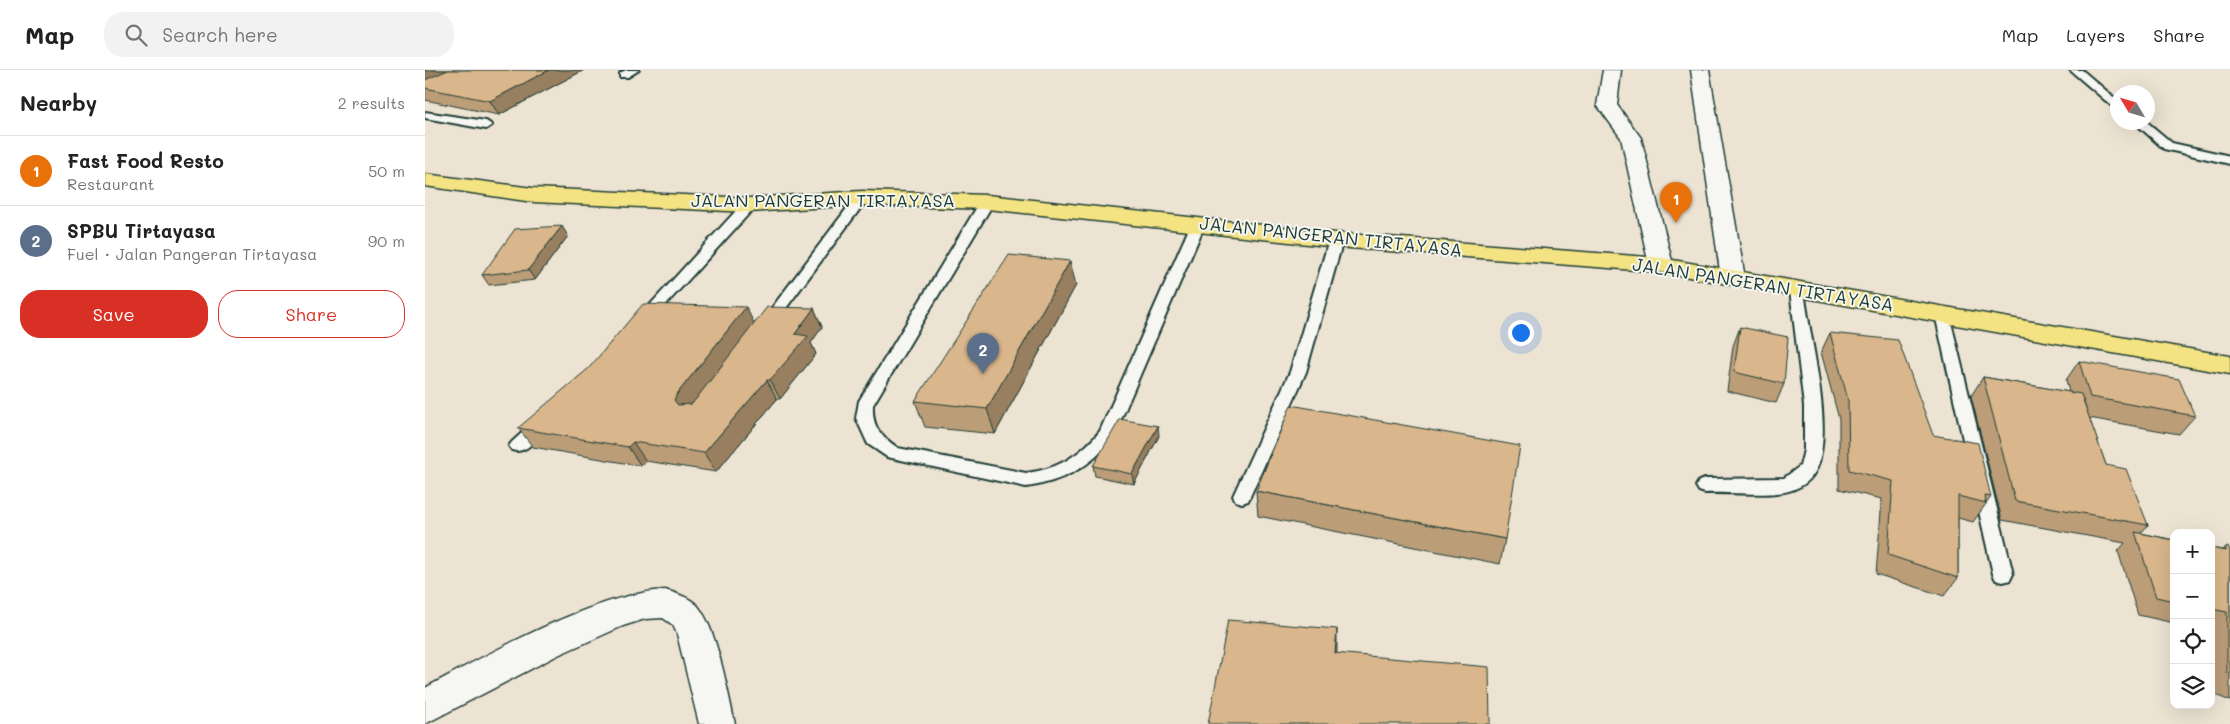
<!DOCTYPE html>
<meta charset="utf-8">
<style>
body{margin:0;font-family:Mali,sans-serif;background:#f2f2f2;color:#222}
.controls{position:absolute;right:15px;bottom:15px;display:grid;overflow:hidden;border-radius:10px;box-shadow:0 5px 20px #0002}
.controls button{width:45px;height:45px;display:grid;place-items:center;padding:0;border:0;border-bottom:1px solid #e0e0e0;background:#fff;color:#222;font:25px sans-serif}
.compass{position:absolute;left:1685px;top:15px;width:45px;height:45px;border-radius:50%;background:#fff;box-shadow:0 5px 20px #0002;rotate:308deg}
.you{position:absolute;left:1095px;top:262px;width:18px;height:18px;margin:-12px;border:4px solid #fff;border-radius:50%;background:#1a73e8;box-shadow:0 0 0 8px #1a73e833}
.badge{display:grid;place-items:center;width:32px;height:32px;border-radius:50%;background:#d93025;color:#fff;font-size:16px;font-weight:700}
.pin{position:absolute;translate:-50% -41px;filter:drop-shadow(0 1px 2px #0008)}
.pin::after{content:'';position:absolute;top:26px;width:18px;height:15px;background:inherit;clip-path:polygon(0 0,100% 0,50% 100%)}
.list{margin:0;padding:0;list-style:none}
h2{display:flex;justify-content:space-between;align-items:center;height:65px;margin:0;padding:0 20px;font-size:21px}
h2 small{font-size:16px;font-weight:400;color:#767676}
.list li{display:grid;grid-template-columns:32px 1fr auto;gap:15px;align-items:center;box-sizing:border-box;height:70px;padding:0 20px;border-top:1px solid #e0e0e0}
.list b{display:block;font-size:19px;white-space:nowrap}
.list p{margin:0;font-size:16px;white-space:nowrap;color:#767676}
.list em{font-size:16px;font-style:normal;color:#767676}
.actions{display:flex;gap:10px;padding:15px 20px}
.actions a{flex:1;padding:11px 0;border:1px solid #d93025;border-radius:20px;text-align:center;font-size:18px;color:#d93025}
.actions .main{background:#d93025;color:#fff}
.icon{flex:none;width:28px;height:28px;fill:none;stroke:currentColor;stroke-width:2;stroke-linecap:round;stroke-linejoin:round}
.map{position:relative;flex:none;width:1805px;height:654px;overflow:hidden}
header{display:flex;align-items:center;gap:30px;box-sizing:border-box;height:70px;padding:0 25px;background:#fff;border-bottom:1px solid #e0e0e0}
header strong{font-size:24px}
nav{display:flex;gap:28px;margin-inline-start:auto;font-size:18px}
.search{width:350px;height:45px;background:#f2f2f2;display:flex;align-items:center;gap:12px;box-sizing:border-box;padding:0 18px;border-radius:20px;color:#767676;font-size:19px}
main{display:flex}
aside{flex:1;background:#fff}
.map>svg:first-child{display:block}
.lines{fill:none;stroke-linecap:round;stroke-linejoin:round}
.service-casing{stroke:#1f3d34;stroke-width:4}
.minor-casing{stroke:#1f3d34;stroke-width:3}
.primary-casing{stroke:#1f3d34;stroke-width:3}
.service{fill:#f6f6f2;fill-rule:evenodd}
.minor{fill:#f6f6f2;fill-rule:evenodd}
.primary{fill:#f4e382;fill-rule:evenodd}
.wall{fill:#bb9d78;stroke:#1f3d34}
.shaded-wall{fill:#987f61;stroke:#1f3d34}
.building{fill:#d9b68b;stroke:#1f3d34}
.labels{text-anchor:middle;stroke-width:4;stroke-linejoin:round;paint-order:stroke}
.street-label{font-size:18px;fill:#1f3d34;stroke:#f6f6f2}
</style>
<header>
<strong>Map</strong>
<div class="search"><svg class="icon" aria-label="search" viewBox="0 0 24 24"><circle cx="10" cy="10" r="6"/><path d="M15 15l6 6"/></svg>Search here</div>
<nav><a>Map</a><a>Layers</a><a>Share</a></nav>
</header>
<main>
<aside>
<h2>Nearby<small>2 results</small></h2>
<ul class="list">
<li><span class="badge" style="background:#e8710a">1</span><div><b>Fast Food Resto</b><p>Restaurant</p></div><em>50 m</em></li>
<li><span class="badge" style="background:#5c6f8a">2</span><div><b>SPBU Tirtayasa</b><p>Fuel · Jalan Pangeran Tirtayasa</p></div><em>90 m</em></li>
</ul>
<div class="actions"><a class="main">Save</a><a>Share</a></div>
</aside>
<div class="map">
<svg width="1805" height="654" viewBox="0 0 1805 654">
<rect width="100%" height="100%" fill="#ede3d3"/>
<filter id="ink" filterUnits="userSpaceOnUse"><feTurbulence type="fractalNoise" baseFrequency=".02" numOctaves="2"/><feDisplacementMap in="SourceGraphic" scale="10" xChannelSelector="R" yChannelSelector="G"/><feConvolveMatrix kernelMatrix="1 2 1 2 8 2 1 2 1" color-interpolation-filters="sRGB"/></filter>
<g filter="url(#ink)">
<g class="lines">
<defs>
<path id="service" d="M201,0h13l-11,7h-8v-4z
M1645,0h12l35,30v8l-4,-1z
M0,42l61,9 6,4 -6,4 -61,-11z
M1709,52h13l25,21 58,13v8l-66,-15z
M437,124l6,4 -96,129h-10l-3,-3 3,-3 95,-126z
M562,128l7,4 -121,203c-1,23 7,30 25,43l128,25c30,-3 55,-18 74,-42l91,-207 7,-4 7,4 -92,214c-22,29 -51,44 -87,49l-139,-30 -19,-13 -2,-4 -10,-22 3,-17 121,-199z
M324,131l5,1 2,3 -2,3 -105,115h-10l-2,-3 2,-3 105,-115z
M911,166l7,4 -37,132 -58,129 -6,2 -6,-2 -3,-5 57,-124 39,-132z
M1372,216l7,4c5,47 30,135 13,178 -5,11 -13,18 -25,22 -18,7 -65,2 -87,3l-6,-2 -3,-5 3,-5 6,-2 79,-1 16,-12 4,-16v-44l-14,-116z
M1517,239l7,5 64,260 -3,6 -7,2 -7,-2 -3,-6 -58,-260z
M116,349l6,2 2,4 -2,4c-10,9 -21,26 -35,21l-3,-4 3,-4 23,-21z"/>
<path id="minor" d="M1178,0h18l-4,35 24,33 32,127 -4,5 -8,2 -8,-2 -4,-5 -28,-127 -24,-33z
M1266,0h18l36,208 -3,5 -9,2 -9,-2 -3,-5z
M240,520c10,3 24,7 32,15 20,22 31,89 38,119h-36l-22,-90 -4,-9 -10,-7 -18,1 -22,7 -65,29 -133,69v-36c64,-34 169,-94 240,-98z"/>
<path id="primary" d="M0,104l108,14 216,10 113,-7 125,4 349,38 325,25 569,98v18l-569,-102 -325,-25 -349,-38 -125,-4 -113,7 -216,-10 -108,-16z"/>
</defs>
<!-- service casing -->
<use href="#service" class="service-casing"/>
<!-- minor casing -->
<use href="#minor" class="minor-casing"/>
<!-- primary casing -->
<use href="#primary" class="primary-casing"/>
<!-- service -->
<use href="#service" class="service"/>
<!-- minor -->
<use href="#minor" class="minor"/>
<!-- primary -->
<use href="#primary" class="primary"/>
</g>
<!-- wall -->
<path class="wall" d="M0,0h159l-85,45 -74,-15z
M143,166l-33,44 -46,5 -7,-10z
M651,215l-81,149 -70,-7 -10,-26z
M389,238l8,19 -11,16 5,11 -36,45h-3l-61,73 -70,-11 -5,5 -108,-19 -15,-19 236,-105z
M1315,257l44,57 -8,19 -49,-12 6,-45z
M1405,263l103,102 58,62 -18,25 -15,-4v60l-14,18 -68,-22 6,-75 -43,-10v-70l-18,-67z
M1654,291l116,55 -16,18 -90,-16 17,47 42,60 -7,8 33,7v83l-36,-8 -20,-64 7,-8 -123,-23 -31,-124 12,-19 86,15 -3,-12z
M734,366l-25,48 -39,-8 -2,-10z
M831,421l249,48 -5,25 -242,-48z
M1801,477l4,3v151l-19,-8v-145l11,2z"/>
<!-- shaded-wall -->
<path class="shaded-wall" d="M0,0h25l-25,12z
M124,0h35l-85,45 -9,-14z
M137,156l6,10 -33,44 -7,-10z
M645,191l6,24 -81,149 -8,-25z
M321,237l9,18 -69,94 -12,-19 3,-6z
M389,238l8,19 -11,16 5,11 -36,45 -10,-19 25,-46z
M342,310l10,19 -61,73 -12,-19z
M733,356l1,10 -25,48 -2,-10z
M208,372l13,19 -5,5 -13,-19z
M912,559v22l-2,24v-22z"/>
<!-- building -->
<path class="building" d="M23,0h101l-59,31 -65,-13v-8z
M137,156l-34,44 -46,5 33,-46z
M584,185l61,6 -83,148 -72,-8z
M218,234l103,3 -69,87 -3,6 4,5 14,-1 75,-97 47,1 -19,26 13,2 -38,44h-3l-63,73 -71,-11 -5,5 -110,-19 71,-60z
M1315,257l48,10 -4,47 -50,-12z
M1405,263l68,7 35,95 45,8 13,54 -6,-1 1,7 -28,-7v82l-70,-23 5,-74 -44,-11 -1,-70z
M1654,291l100,18 16,37 -105,-19z
M1558,307l98,17 25,71 20,4 22,56 -133,-24z
M866,335l229,41 -15,93 -249,-48z
M695,349l38,7 -26,48 -39,-8z
M1710,462l39,8v61l-18,-4z
M1803,476l2,4v124l-3,-1v-61l-16,-3v-61l15,3v-4z
M803,550l109,9 -2,24 154,14 1,57h-282z"/>
</g>
<g class="labels">
<!-- street labels -->
<g class="street-label">
<text x="398" y="137">JALAN PANGERAN TIRTAYASA</text>
<text transform="translate(906 167) rotate(6)" y="6">JALAN PANGERAN TIRTAYASA</text>
<text transform="translate(1338 215) rotate(9)" y="6">JALAN PANGERAN TIRTAYASA</text>
</g>
</g>
</svg>
<div class="controls">
<button>+</button>
<button>−</button>
<button><svg class="icon" aria-label="locate" viewBox="0 0 24 24"><circle cx="12" cy="12" r="6"/><path d="M12 2v4M12 18v4M2 12h4M18 12h4"/></svg></button>
<button><svg class="icon" aria-label="layers" viewBox="0 0 24 24"><path d="M12 4l9 5-9 5-9-5zM3 14l9 5 9-5"/></svg></button>
</div>
<svg class="compass" viewBox="-18 -18 36 36"><path d="M0-13l5 13h-10z" fill="#e53935"/><path d="M0 13l5-13h-10z" fill="#767676"/></svg>
<div class="you"></div>
<div class="pin badge" style="left:1251px;top:153px;background:#e8710a">1</div>
<div class="pin badge" style="left:558px;top:304px;background:#5c6f8a">2</div>
</div>
</main>
